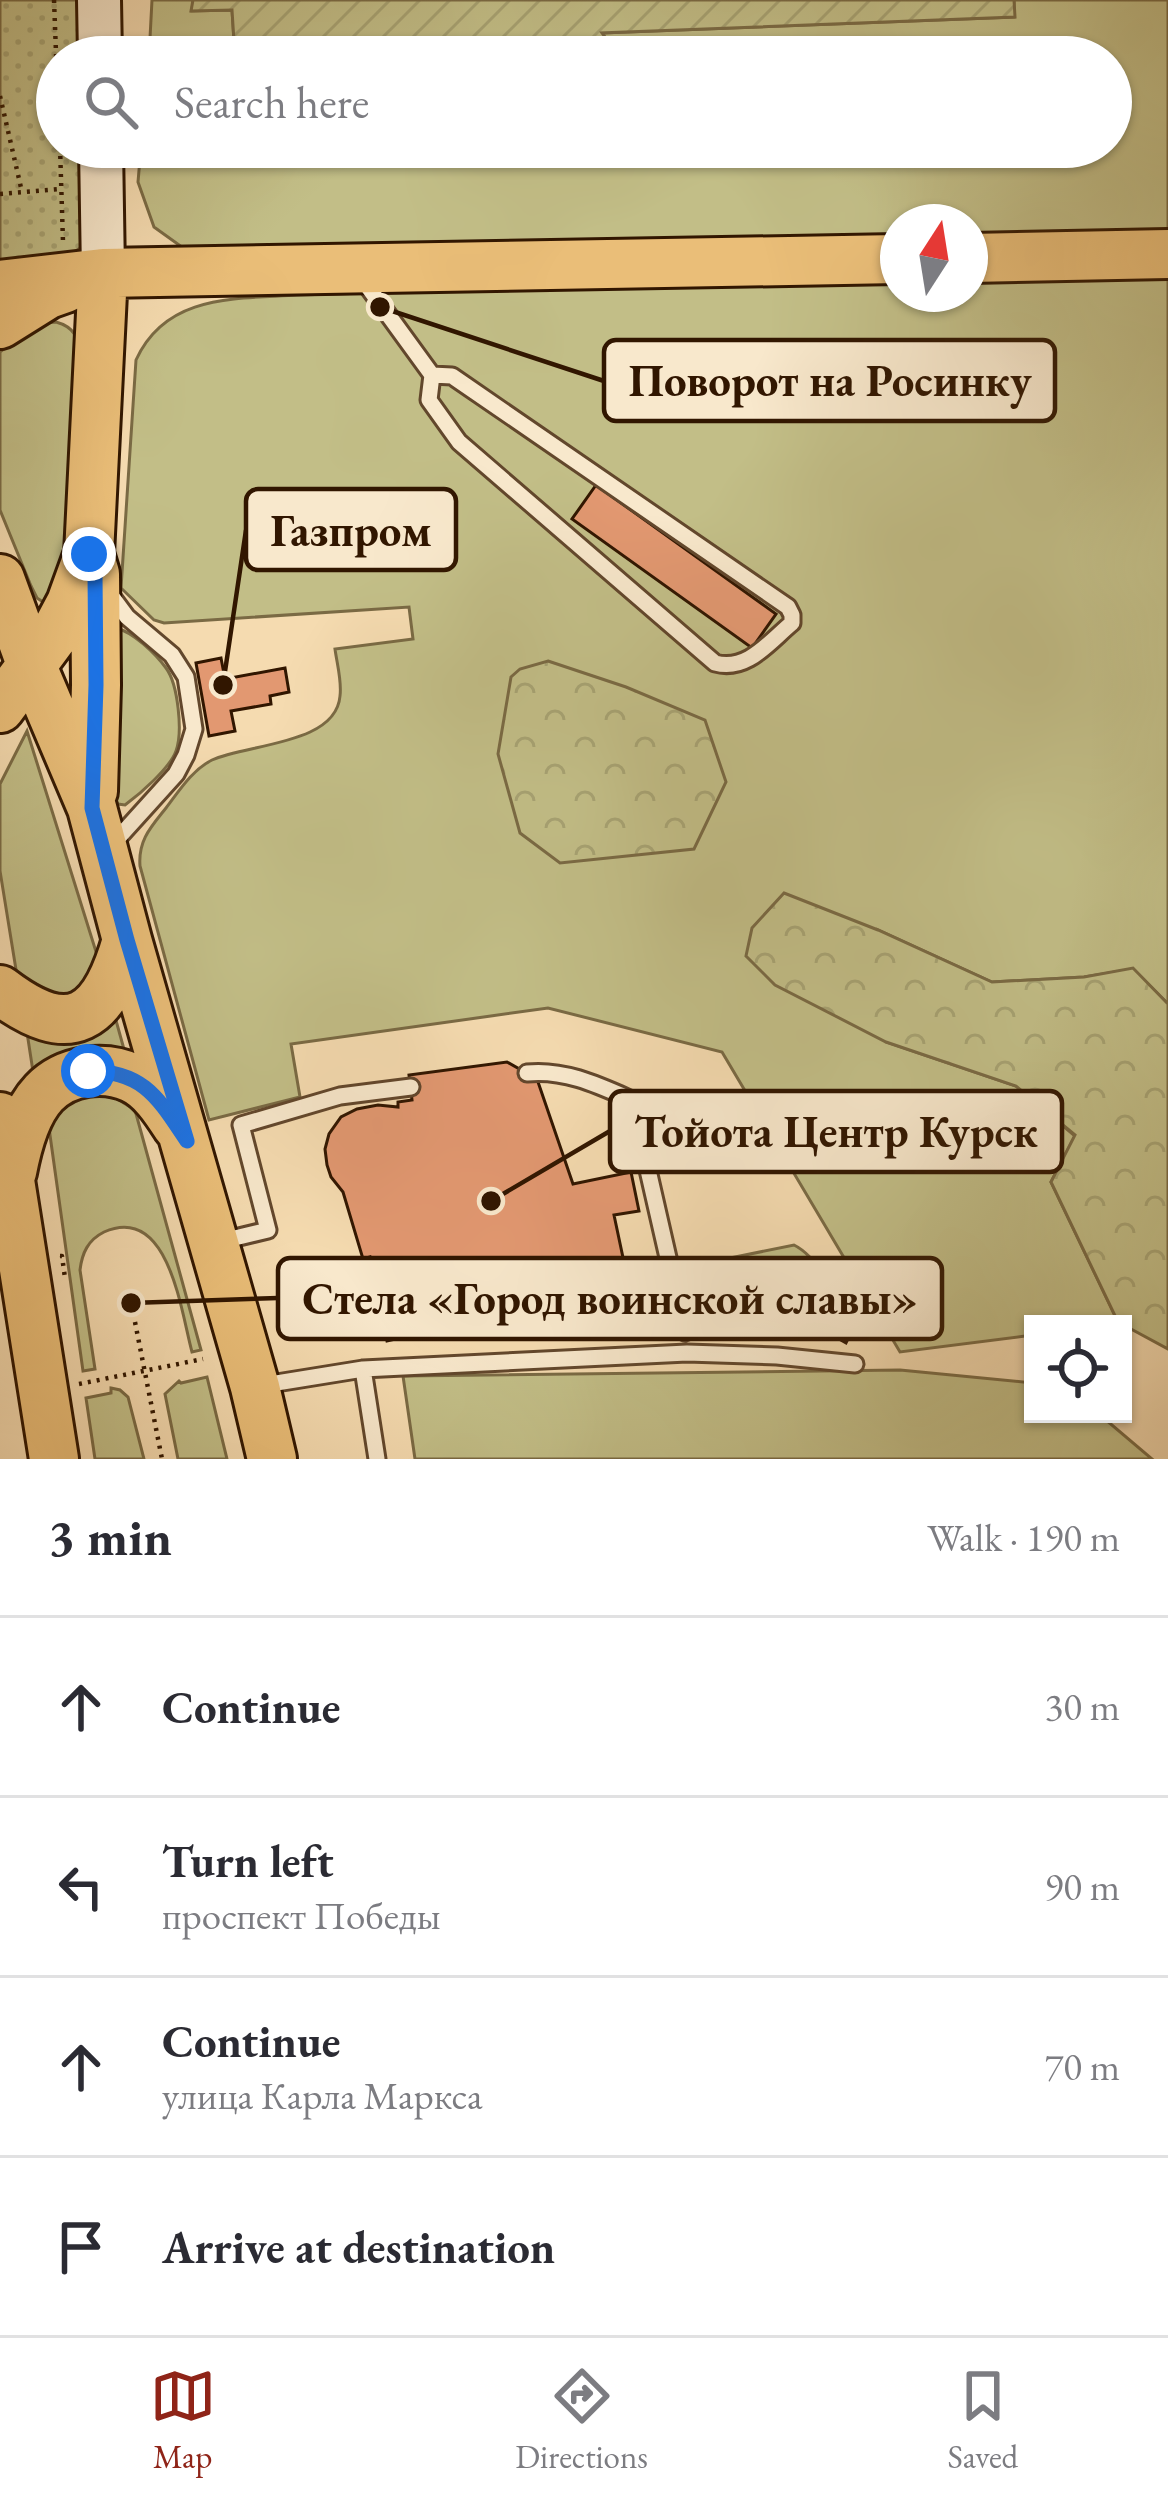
<!DOCTYPE html>
<meta charset="utf-8">
<style>
body{margin:0;font-family:"EB Garamond",serif;background:#f2f2f3;color:#2b2b33}
.controls{position:absolute;right:36px;bottom:36px;display:grid;overflow:hidden;border-radius:0px;box-shadow:0 3px 9px #0004}
.controls button{width:108px;height:108px;display:grid;place-items:center;padding:0;border:0;border-bottom:3px solid #e1e1e2;background:#fff;color:#2b2b33;font:60px sans-serif}
.compass{position:absolute;left:880px;top:204px;width:108px;height:108px;border-radius:50%;background:#fff;box-shadow:0 3px 9px #0004;rotate:12deg}
.stop{position:absolute;width:36px;height:36px;margin:-27px;border:9px solid #1a73e8;border-radius:50%;background:#fff}
.stop.end{background:#1a73e8;border-color:#fff;box-shadow:0 3px 12px #0008}
.list{margin:0;padding:0;list-style:none}
h2{display:flex;justify-content:space-between;align-items:center;height:156px;margin:0;padding:0 48px;font-size:51px}
h2 small{font-size:39px;font-weight:400;color:#7c7c81}
.list li{display:grid;grid-template-columns:78px 1fr auto;gap:36px;align-items:center;box-sizing:border-box;height:180px;padding:0 48px;border-top:3px solid #e1e1e2}
.list b{display:block;font-size:45px;white-space:nowrap}
.list p{margin:0;font-size:39px;white-space:nowrap;color:#7c7c81}
.list em{font-size:39px;font-style:normal;color:#7c7c81}
.icon{flex:none;width:66px;height:66px;fill:none;stroke:currentColor;stroke-width:2;stroke-linecap:round;stroke-linejoin:round}
.map{position:relative;flex:none;width:1168px;height:1459px;overflow:hidden}
.search{position:absolute;background:#fff;box-shadow:0 3px 9px #0004;left:36px;right:36px;top:36px;height:132px;display:flex;align-items:center;gap:30px;box-sizing:border-box;padding:0 42px;border-radius:66px;color:#7c7c81;font-size:45px}
.sheet{height:876px;background:#fff}
nav{display:flex;justify-content:space-around;align-items:center;box-sizing:border-box;height:168px;border-top:3px solid #e1e1e2;background:#fff;font-size:33px;color:#7c7c81}
nav a{display:grid;justify-items:center;gap:6px}
nav .on{color:#8f2418}
.map>svg:first-child{display:block}
.grass{fill:#c2be87;stroke:#7a6a44;stroke-width:3}
.forest{fill:url(#forest-crowns);stroke:#7a6a44;stroke-width:3}
.park{fill:url(#park-dots);stroke:#7a6a44;stroke-width:3}
.garden{fill:url(#garden-furrows);stroke:#7a6a44;stroke-width:3}
.building{fill:#e29871;stroke:#311600;stroke-width:3}
.lines{fill:none;stroke-linecap:round;stroke-linejoin:round}
.service-casing{stroke:#62472c;stroke-width:21}
.secondary-casing{stroke:#311600;stroke-width:48}
.primary-casing{stroke:#311600;stroke-width:54}
.path{stroke:#311600;stroke-width:4.5;stroke-dasharray:3 6;stroke-linecap:butt}
.service{stroke:#f8e8cc;stroke-width:15}
.secondary{stroke:#f8e8cc;stroke-width:42}
.primary{stroke:#eabe78;stroke-width:48}
.route{stroke:#1a73e8;stroke-width:15}
.leader{fill:none;stroke:#311600;stroke-width:4.5}
.callout-dot{fill:#311600;stroke:#f8e8cc;stroke-width:4.5}
.callout{fill:#f8e8cc;stroke:#311600;stroke-width:4.5}
.callout-label{font-size:45px;text-anchor:middle;font-weight:bold;fill:#311600}
</style>
<div class="map">
<svg width="1168" height="1459" viewBox="0 0 1168 1459">
<defs>
<pattern id="forest-crowns" width="20" height="18" patternUnits="userSpaceOnUse" patternTransform="scale(3)"><rect width="20" height="18" fill="#c2be87"/><path d="M2 6a3 3 0 1 1 6 0M12 15a3 3 0 1 1 6 0" fill="none" stroke="#a7a373"/></pattern>
<pattern id="park-dots" width="8" height="8" patternUnits="userSpaceOnUse" patternTransform="scale(3)"><rect width="8" height="8" fill="#c2be87"/><path d="M2 2h.1M6 6h.1" fill="none" stroke="#a7a373" stroke-width="1.8" stroke-linecap="round"/></pattern>
<pattern id="garden-furrows" width="10" height="10" patternUnits="userSpaceOnUse" patternTransform="scale(3)"><rect width="10" height="10" fill="#c2be87"/><path d="M-1 1l2-2M0 10L10 0M9 11l2-2" fill="none" stroke="#a7a373"/></pattern>
</defs>
<rect width="100%" height="100%" fill="#f5dbb0"/>
<filter id="stains"><feTurbulence type="fractalNoise" baseFrequency=".00167" numOctaves="4"/><feColorMatrix values="0 0 0 0 .2 0 0 0 0 .09 0 0 0 0 .02 0 0 0 .5 -.17"/></filter>
<radialGradient id="worn" r=".72"><stop offset=".6" stop-color="#630" stop-opacity="0"/><stop offset="1" stop-color="#630" stop-opacity=".3"/></radialGradient>
<!-- grass -->
<path class="grass" d="M152,0h41l-1,11 40,-1 3,47h-86z
M1014,0h154v240l-198,4v-22h-72v24l-698,14 -46,-33 -16,-45 3,-35h970v-90h-491l-19,-24 413,-16z
M1168,274v730l-35,-35 -49,8 -92,5 -114,-52 8,112 130,44 59,50 -24,46 67,140 -85,2v11l-133,17 -178,-300 -174,-44 -257,36 9,53 -91,23 -69,-254c-2,-26 11,-39 26,-58 13,-17 26,-38 46,-48 34,-16 124,-15 128,-64 2,-15 -3,-32 -5,-47l78,-10 -4,-32 -245,16 -10,-3 -33,-32 15,-228c30,-66 99,-61 161,-65l601,-17v16h72v-18z
M56,322c19,5 23,17 26,35l-19,222 -14,27 -12,-8 -6,-12 -31,-76v-158c18,-15 32,-29 56,-30z
M116,628c17,4 39,25 50,40 12,16 17,64 10,83 -6,17 -36,43 -51,54l-7,-1 -4,-7z
M27,731l76,243 -43,28 -42,-20 -18,-111v-87z
M112,1006l15,54 -93,18 -8,-52z
M78,1095h33l24,15 66,240 -9,2c-11,-40 -23,-149 -88,-120 -16,8 -22,21 -24,38l15,99 -12,2 -34,-243 4,-13z
M794,1245c10,5 23,17 25,29 1,3 -1,17 -1,20 -3,19 -2,34 -23,39l-87,-8c-27,-14 -28,-47 -2,-62z
M900,1370l133,13v31h66l53,45h-737l-12,-83z
M207,1377l20,82h-49l-13,-65 14,-13 2,2z
M111,1388l9,2 8,7 16,62h-49l-9,-61 25,-5z"/>
<!-- forest -->
<path class="forest" d="M548,661l78,26 79,33 21,62 -32,67 -134,14 -40,-30 -22,-79 13,-77 9,-8z
M784,893l94,37 114,52 92,-5 49,-9 35,36v345l-50,-27 -67,-140 24,-47 -59,-49 -130,-44 -111,-57 -29,-29 6,-28z"/>
<!-- park -->
<path class="park" d="M0,0h96v57h-39v90h38l-12,99 -26,18 -57,6z"/>
<!-- garden -->
<path class="garden" d="M193,0h821l1,17 -413,16 18,24h-243l-1,-3 -141,3 -3,-47 -41,1z"/>
<!-- building -->
<path class="building" d="M596,485l180,129 -24,34 -180,-129z
M221,658l4,21 60,-11 4,24 -19,4 1,8 -40,7 4,20 -26,5 -13,-73z
M507,1062l30,17 36,105 58,-12 8,39 -25,4 15,71 -242,55 -17,-84 -7,2 -20,-67 -12,-15 -4,-12 -2,-16 4,-15 12,-17 16,-8 21,-4 20,2v-5l14,-2 -3,-25z
M833,1311l23,12 -10,20 -23,-13z"/>
<g class="lines">
<defs>
<path id="service" d="M360,276l72,99 20,1 336,231 4,8v8c-23,19 -45,49 -77,40l-256,-221 -30,-42 3,-25
M107,590l20,27 45,38 14,22 8,52 -8,26 -10,19 -66,73
M527,1073c37,-4 71,12 105,27l53,232
M218,1242l50,-12 -27,-105 99,-29 71,-9
M363,1369l14,90
M264,1385l99,-16 324,-16 90,3 78,8"/>
<path id="secondary" d="M99,0l1,57
M101,147l2,126"/>
<path id="primary" d="M970,258l198,-4
M0,285l103,-12 795,-14
M0,324l48,-30 17,-6
M0,579l31,85 61,144 35,132 128,447 17,72
M0,708l54,-73 17,-32 16,-44
M93,791l3,-106 -1,-111 -6,-20 14,-281
M0,990c71,54 104,30 127,-50
M0,1117l54,342
M12,1172c5,-26 13,-59 32,-79 22,-23 60,-28 88,-15 20,9 34,31 45,48"/>
</defs>
<!-- service casing -->
<use href="#service" class="service-casing"/>
<!-- secondary casing -->
<use href="#secondary" class="secondary-casing"/>
<!-- primary casing -->
<use href="#primary" class="primary-casing"/>
<!-- path -->
<path class="path" d="M54,0l3,79
M0,96l22,96
M60,147l3,95
M0,194l61,-5
M60,1256h2l3,22
M135,1322l27,137
M79,1384l124,-25"/>
<!-- service -->
<use href="#service" class="service"/>
<!-- secondary -->
<use href="#secondary" class="secondary"/>
<!-- primary -->
<use href="#primary" class="primary"/>
</g>
<g class="lines">
<!-- route -->
<path class="route" d="M88,1071c56,0 70,27 99,70l-60,-201 -35,-132 4,-123 -1,-111 -6,-20"/>
</g>
<!-- callouts -->
<path class="leader" d="M380 307L604 381M223 685L246 530M491 1201L610 1131M131 1303L278 1298"/>
<g class="callout-dot">
<circle cx="380" cy="307" r="12"/>
<circle cx="223" cy="685" r="12"/>
<circle cx="491" cy="1201" r="12"/>
<circle cx="131" cy="1303" r="12"/>
</g>
<g class="callout">
<rect x="604" y="340" width="451" height="81" rx="12"/>
<rect x="246" y="489" width="210" height="81" rx="12"/>
<rect x="610" y="1091" width="452" height="81" rx="12"/>
<rect x="278" y="1258" width="664" height="81" rx="12"/>
</g>
<g class="callout-label">
<text x="830" y="396">Поворот на Росинку</text>
<text x="351" y="546">Газпром</text>
<text x="836" y="1147">Тойота Центр Курск</text>
<text x="610" y="1314">Стела «Город воинской славы»</text>
</g>
<rect width="100%" height="100%" filter="url(#stains)"/>
<rect width="100%" height="100%" fill="url(#worn)"/>
</svg>
<div class="controls">
<button><svg class="icon" aria-label="locate" viewBox="0 0 24 24"><circle cx="12" cy="12" r="6"/><path d="M12 2v4M12 18v4M2 12h4M18 12h4"/></svg></button>
</div>
<svg class="compass" viewBox="-18 -18 36 36"><path d="M0-13l5 13h-10z" fill="#e53935"/><path d="M0 13l5-13h-10z" fill="#7c7c81"/></svg>
<div class="stop" style="left:88px;top:1071px"></div>
<div class="stop end" style="left:89px;top:554px"></div>
<div class="search"><svg class="icon" aria-label="search" viewBox="0 0 24 24"><circle cx="10" cy="10" r="6"/><path d="M15 15l6 6"/></svg>Search here</div>
</div>
<section class="sheet">
<h2>3 min<small>Walk · 190 m</small></h2>
<ul class="list">
<li><svg class="icon" aria-label="ahead" viewBox="0 0 24 24"><path d="M12 20V5M6 11l6-6 6 6"/></svg><div><b>Continue</b></div><em>30 m</em></li>
<li><svg class="icon" aria-label="left" viewBox="0 0 24 24"><path d="M17 20v-9H6M10 6l-5 5 5 5"/></svg><div><b>Turn left</b><p>проспект Победы</p></div><em>90 m</em></li>
<li><svg class="icon" aria-label="ahead" viewBox="0 0 24 24"><path d="M12 20V5M6 11l6-6 6 6"/></svg><div><b>Continue</b><p>улица Карла Маркса</p></div><em>70 m</em></li>
<li><svg class="icon" aria-label="arrive" viewBox="0 0 24 24"><path d="M6 21V4h12l-3 4 3 4H6"/></svg><div><b>Arrive at destination</b></div></li>
</ul>
</section>
<nav>
<a class="on"><svg class="icon" aria-label="map" viewBox="0 0 24 24"><path d="M3 6l6-2 6 2 6-2v14l-6 2-6-2-6 2zM9 4v14M15 6v14"/></svg>Map</a>
<a><svg class="icon" aria-label="directions" viewBox="0 0 24 24"><path d="M12 3l9 9-9 9-9-9zM9 14v-3h6M13 9l2 2-2 2"/></svg>Directions</a>
<a><svg class="icon" aria-label="saved" viewBox="0 0 24 24"><path d="M7 4h10v16l-5-4-5 4z"/></svg>Saved</a>
</nav>
